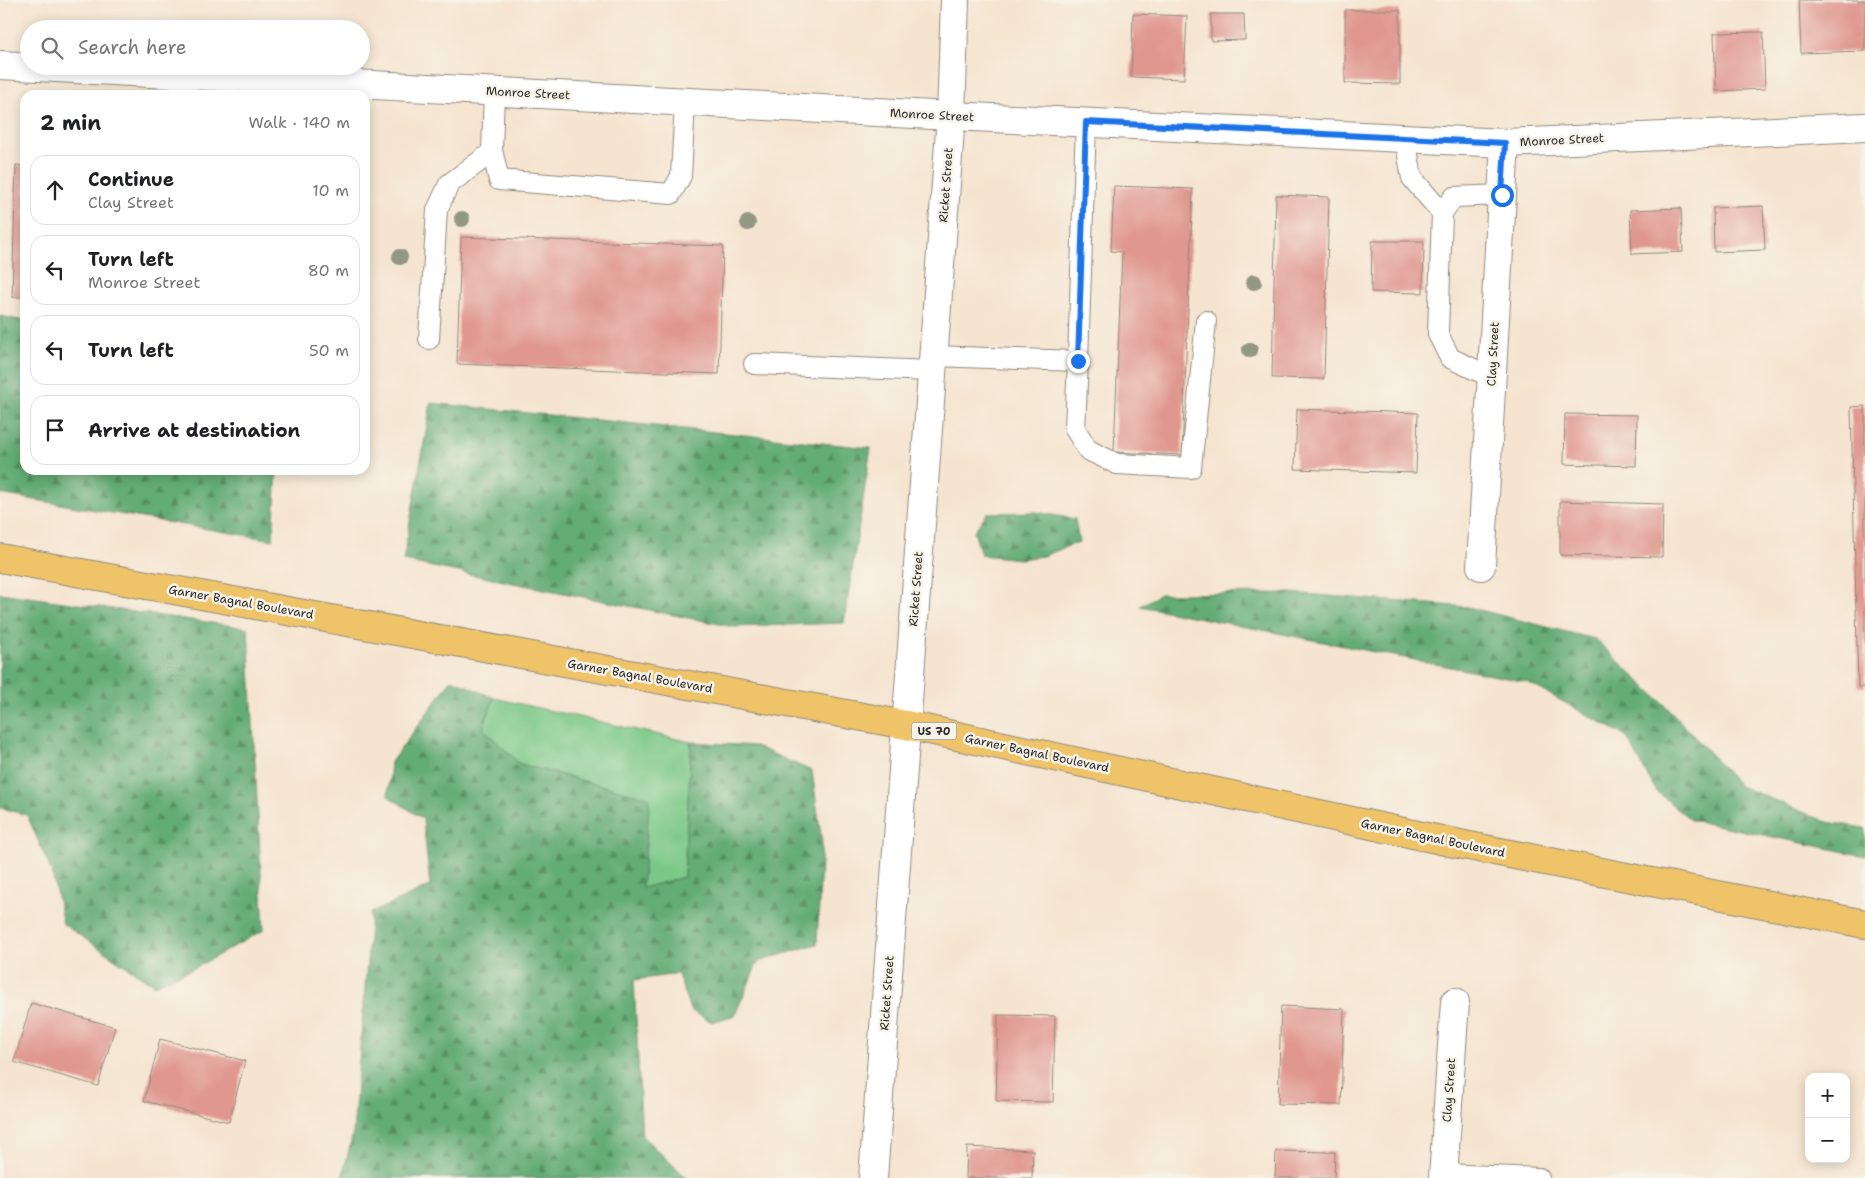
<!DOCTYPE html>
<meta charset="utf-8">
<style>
body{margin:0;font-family:"Shantell Sans",sans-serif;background:#f6f6f6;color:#202124}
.controls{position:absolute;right:15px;bottom:15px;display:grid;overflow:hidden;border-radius:10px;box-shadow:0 2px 12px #0003}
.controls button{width:45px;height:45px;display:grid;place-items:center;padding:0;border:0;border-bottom:1px solid #e0e0e0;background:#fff;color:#202124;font:25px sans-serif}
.stop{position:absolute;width:15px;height:15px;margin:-11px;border:4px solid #1a73e8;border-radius:50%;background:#fff}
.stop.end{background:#1a73e8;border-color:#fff;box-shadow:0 1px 5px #0008}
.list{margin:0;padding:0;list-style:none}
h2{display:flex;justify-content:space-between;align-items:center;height:65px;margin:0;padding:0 20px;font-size:21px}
h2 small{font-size:16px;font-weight:400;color:#757577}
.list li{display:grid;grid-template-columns:32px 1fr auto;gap:15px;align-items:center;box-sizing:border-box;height:70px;margin:0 10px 10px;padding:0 10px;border:1px solid #e0e0e0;border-radius:15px}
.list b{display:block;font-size:19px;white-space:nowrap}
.list p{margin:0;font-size:16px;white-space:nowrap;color:#757577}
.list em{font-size:16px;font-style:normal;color:#757577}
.icon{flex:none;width:28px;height:28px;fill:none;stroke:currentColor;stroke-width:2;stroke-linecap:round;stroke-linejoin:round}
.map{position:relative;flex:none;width:1865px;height:1178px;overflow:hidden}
.search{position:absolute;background:#fff;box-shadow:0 2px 12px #0003;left:20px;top:20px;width:350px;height:55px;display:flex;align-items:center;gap:12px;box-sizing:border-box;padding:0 18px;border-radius:28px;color:#757577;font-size:19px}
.panel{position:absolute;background:#fff;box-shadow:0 2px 12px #0003;left:20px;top:90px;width:350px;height:385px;border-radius:15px}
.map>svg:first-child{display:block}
.grass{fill:#7ac887;stroke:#527a59}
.forest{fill:url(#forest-firs);stroke:#476c50}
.building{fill:#e0978f}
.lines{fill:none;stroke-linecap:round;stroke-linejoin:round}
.service-casing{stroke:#90887d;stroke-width:22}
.minor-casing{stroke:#90887d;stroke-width:30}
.trunk-casing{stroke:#90887d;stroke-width:30}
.service{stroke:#fff;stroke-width:20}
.minor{stroke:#fff;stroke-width:28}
.trunk{stroke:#efc469;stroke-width:28}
.tree{fill:#939884}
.route{stroke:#1a73e8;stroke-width:6}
.labels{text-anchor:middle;stroke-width:5;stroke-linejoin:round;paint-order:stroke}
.shield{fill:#f7f3e8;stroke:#686764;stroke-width:1}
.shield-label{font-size:11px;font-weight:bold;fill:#2b2b2b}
.street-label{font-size:12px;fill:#2b2b2b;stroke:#f7f3e8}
</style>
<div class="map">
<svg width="1865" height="1178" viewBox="0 0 1865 1178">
<defs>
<pattern id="forest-firs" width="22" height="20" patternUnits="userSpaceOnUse" patternTransform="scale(1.25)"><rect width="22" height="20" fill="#63ac74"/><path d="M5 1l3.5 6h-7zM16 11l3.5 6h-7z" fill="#528c5f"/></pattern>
</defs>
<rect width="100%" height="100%" fill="#f7f3e8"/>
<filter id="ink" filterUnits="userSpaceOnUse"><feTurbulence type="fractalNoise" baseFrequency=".02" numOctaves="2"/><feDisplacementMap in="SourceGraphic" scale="10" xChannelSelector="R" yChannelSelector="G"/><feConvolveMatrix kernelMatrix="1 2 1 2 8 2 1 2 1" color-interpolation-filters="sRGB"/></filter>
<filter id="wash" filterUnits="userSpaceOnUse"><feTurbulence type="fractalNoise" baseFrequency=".0096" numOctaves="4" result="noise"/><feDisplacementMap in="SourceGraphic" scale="20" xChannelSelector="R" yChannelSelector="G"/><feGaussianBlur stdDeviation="1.12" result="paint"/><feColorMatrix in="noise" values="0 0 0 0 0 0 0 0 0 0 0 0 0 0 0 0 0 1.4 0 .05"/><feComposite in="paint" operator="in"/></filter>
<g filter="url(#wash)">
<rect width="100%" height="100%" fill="#f5e4cf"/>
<!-- grass -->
<path class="grass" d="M494,698l197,44 -7,135 -42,11 7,-90 -129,-34 -37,-35z"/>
<!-- forest -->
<path class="forest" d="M0,316l25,5v149h252l-4,70 -273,-46z
M431,403l440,45 -27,175 -110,4 -331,-66z
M1036,512l39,7 4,23 -36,14 -23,3 -39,-4 -7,-24 13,-18z
M0,593l248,35 16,302 -71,39 -39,16 -91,-61 -11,-51 -25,-58 -27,-7z
M1291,593l177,14 127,32 73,69 72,78 87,36 38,6v28l-174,-36 -35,-29 -30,-55 -99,-54 -387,-76 20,-12z
M452,679l42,19 -11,31 37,35 130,34 -8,90 42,-11 7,-135 64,4 57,25 10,72 -5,101 -59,18 -23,53 -23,7 -22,-12 -12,-36 -44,6 8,156 45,42h-345l11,-45 18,-220 59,-27 -7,-67 -35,-23 3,-34z"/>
<g id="blocks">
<!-- building -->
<path class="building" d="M1799,0h66v51l-64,2z
M1345,10h55v74l-55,-1z
M1133,14l54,2 -3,63 -53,-2z
M1211,14h33l1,26 -34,1z
M1763,32l2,57 -49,2 -2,-58z
M16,165l9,1v131h-13z
M1114,186l79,3 -11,266 -68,-3 8,-200 -11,-1z
M1276,195l53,2 -5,182 -52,-1z
M1763,206l2,44 -51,2 -1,-44z
M1681,208l2,44 -51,2 -2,-44z
M461,237l262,9 -4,128 -262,-10z
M1372,241h52l-1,52 -52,-1z
M1865,406v281h-7l-7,-280z
M1297,409l121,4 -2,60 -121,-4z
M1565,414l72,1 -1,51 -72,-2z
M1560,501l103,3 -1,53 -102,-2z
M31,1003l84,24 -17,59 -84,-24z
M1281,1006l63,3 -3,96 -63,-1z
M998,1015l57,1 -2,86 -57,-1z
M160,1039l85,22 -16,61 -85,-21z
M967,1147l66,3 -1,28h-66z
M1276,1151l59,1 -1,26h-59z"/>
</g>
</g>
<g filter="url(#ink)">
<use href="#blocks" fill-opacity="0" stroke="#90887d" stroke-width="1"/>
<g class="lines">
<defs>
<path id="service" d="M494,92l-2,58 7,30 172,14 10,-18 4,-74
M1405,138l7,40 30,35
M429,339l8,-129 12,-26 43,-32
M933,356l145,5 8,-239
M1078,361l-3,68 13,21 29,14 74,4 15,-147
M754,364l178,7
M1491,377l-41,-19 -12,-24 4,-121 12,-16 48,-2
M1443,1174l96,4"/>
<path id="minor" d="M0,65l951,51 554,27 360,-16
M1481,566l24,-423
M873,1178l78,-1062 4,-116
M1443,1178l12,-176"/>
<path id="trunk" d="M0,558l906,167 558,120 401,79"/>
</defs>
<!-- service casing -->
<use href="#service" class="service-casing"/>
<!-- minor casing -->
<use href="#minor" class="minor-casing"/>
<!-- trunk casing -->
<use href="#trunk" class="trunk-casing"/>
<!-- service -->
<use href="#service" class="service"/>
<!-- minor -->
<use href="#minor" class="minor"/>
<!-- trunk -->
<use href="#trunk" class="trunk"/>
</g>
<!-- trees -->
<g class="tree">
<circle cx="462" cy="219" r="8"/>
<circle cx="748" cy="223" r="8"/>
<circle cx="400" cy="257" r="8"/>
<circle cx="1254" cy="282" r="8"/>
<circle cx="1250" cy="350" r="8"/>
</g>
</g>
<g class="lines" filter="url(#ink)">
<!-- route -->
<path class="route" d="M1078,361l8,-239 419,21 -3,52"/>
</g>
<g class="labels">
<!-- shield labels -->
<rect class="shield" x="911.5" y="722.5" width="45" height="17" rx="4"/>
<g class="shield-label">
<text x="934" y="735">US 70</text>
</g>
<!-- street labels -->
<g class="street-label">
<text transform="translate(528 93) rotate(3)" y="4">Monroe Street</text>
<text transform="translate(932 115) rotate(3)" y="4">Monroe Street</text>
<text transform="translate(1562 140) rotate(-3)" y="4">Monroe Street</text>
<text transform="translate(946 185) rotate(-86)" y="4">Ricket Street</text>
<text transform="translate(1493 354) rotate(-87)" y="4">Clay Street</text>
<text transform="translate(916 589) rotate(-86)" y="4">Ricket Street</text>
<text transform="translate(241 602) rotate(10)" y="4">Garner Bagnal Boulevard</text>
<text transform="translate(640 676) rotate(10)" y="4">Garner Bagnal Boulevard</text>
<text transform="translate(1037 753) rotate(12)" y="4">Garner Bagnal Boulevard</text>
<text transform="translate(1433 838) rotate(12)" y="4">Garner Bagnal Boulevard</text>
<text transform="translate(887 993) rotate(-86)" y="4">Ricket Street</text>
<text transform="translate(1449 1090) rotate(-86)" y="4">Clay Street</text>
</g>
</g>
</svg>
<div class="controls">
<button>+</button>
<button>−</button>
</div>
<div class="stop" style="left:1502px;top:195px"></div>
<div class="stop end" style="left:1078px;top:361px"></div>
<div class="search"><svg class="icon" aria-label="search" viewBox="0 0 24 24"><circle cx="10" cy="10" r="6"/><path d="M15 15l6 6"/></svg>Search here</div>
<section class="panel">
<h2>2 min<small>Walk · 140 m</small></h2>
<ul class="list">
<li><svg class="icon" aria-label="ahead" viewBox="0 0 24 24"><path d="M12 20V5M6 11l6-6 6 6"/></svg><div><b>Continue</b><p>Clay Street</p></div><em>10 m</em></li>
<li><svg class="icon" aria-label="left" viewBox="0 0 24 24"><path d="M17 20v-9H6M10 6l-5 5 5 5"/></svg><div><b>Turn left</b><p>Monroe Street</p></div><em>80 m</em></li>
<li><svg class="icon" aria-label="left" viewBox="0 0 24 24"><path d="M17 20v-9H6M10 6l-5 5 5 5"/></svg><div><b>Turn left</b></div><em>50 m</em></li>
<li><svg class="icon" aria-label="arrive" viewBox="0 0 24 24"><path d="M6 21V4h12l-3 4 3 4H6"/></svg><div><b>Arrive at destination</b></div></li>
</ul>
</section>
</div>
